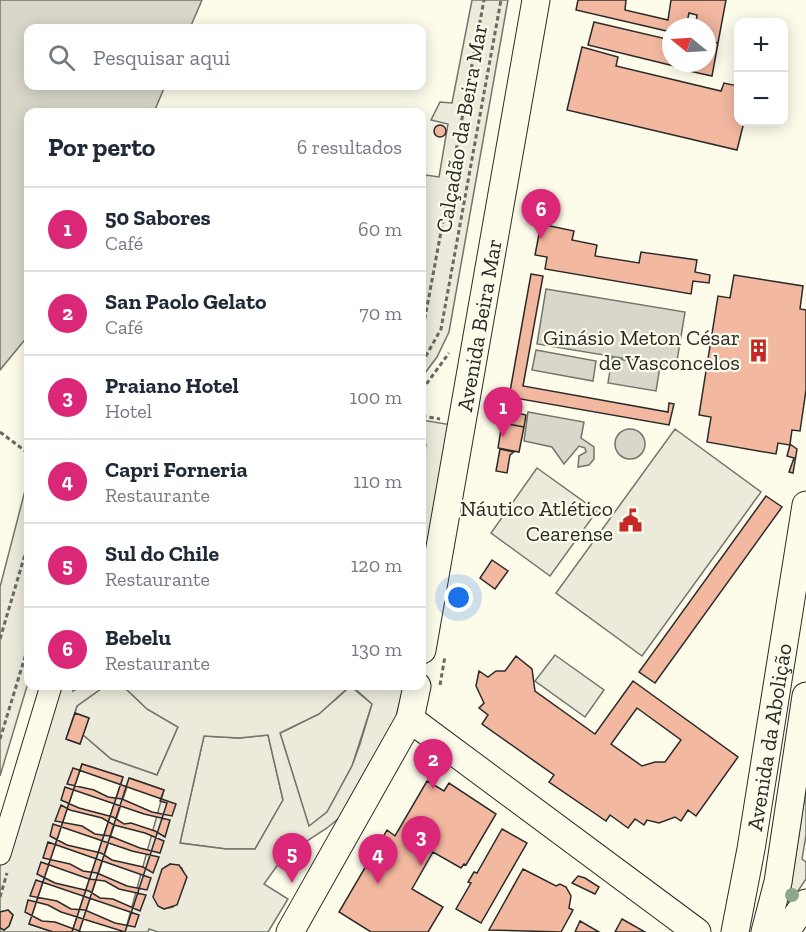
<!DOCTYPE html>
<html lang="pt">
<meta charset="utf-8">
<style>
body{margin:0;font-family:"Zilla Slab",serif;background:#f6f6f7;color:#1f2937}
.controls{position:absolute;right:18px;top:18px;display:grid;overflow:hidden;border-radius:12px;box-shadow:0 3px 15px #0003}
.controls button{width:54px;height:54px;display:grid;place-items:center;padding:0;border:0;border-bottom:2px solid #e0e1e3;background:#fff;color:#1f2937;font:30px sans-serif}
.compass{position:absolute;left:662px;top:18px;width:54px;height:54px;border-radius:50%;background:#fff;box-shadow:0 3px 15px #0003;rotate:288deg}
.you{position:absolute;left:459px;top:598px;width:21px;height:21px;margin:-15px;border:4px solid #fff;border-radius:50%;background:#1a73e8;box-shadow:0 0 0 9px #1a73e833}
.badge{display:grid;place-items:center;width:39px;height:39px;border-radius:50%;background:#db2777;color:#fff;font-size:20px;font-weight:700}
.pin{position:absolute;translate:-50% -50px;filter:drop-shadow(0 2px 3px #0008)}
.pin::after{content:'';position:absolute;top:32px;width:21px;height:18px;background:inherit;clip-path:polygon(0 0,100% 0,50% 100%)}
.list{margin:0;padding:0;list-style:none}
h2{display:flex;justify-content:space-between;align-items:center;height:78px;margin:0;padding:0 24px;font-size:26px}
h2 small{font-size:20px;font-weight:400;color:#747a83}
.list li{display:grid;grid-template-columns:39px 1fr auto;gap:18px;align-items:center;box-sizing:border-box;height:84px;padding:0 24px;border-top:2px solid #e0e1e3}
.list b{display:block;font-size:22px;white-space:nowrap}
.list p{margin:0;font-size:20px;white-space:nowrap;color:#747a83}
.list em{font-size:20px;font-style:normal;color:#747a83}
.icon{flex:none;width:33px;height:33px;fill:none;stroke:currentColor;stroke-width:2;stroke-linecap:round;stroke-linejoin:round}
.map{position:relative;flex:none;width:806px;height:932px;overflow:hidden}
.search{position:absolute;background:#fff;box-shadow:0 3px 15px #0003;left:24px;top:24px;width:402px;height:66px;display:flex;align-items:center;gap:15px;box-sizing:border-box;padding:0 21px;border-radius:12px;color:#747a83;font-size:22px}
.panel{position:absolute;background:#fff;box-shadow:0 3px 15px #0003;left:24px;top:108px;width:402px;height:582px;border-radius:12px}
.map>svg:first-child{display:block}
.green{fill:#ecebdb;stroke:#74746e;stroke-width:1.5}
.parking{fill:#eceadb;stroke:#74746e;stroke-width:1.5;fill-rule:evenodd}
.water{fill:#d8d7c9;stroke:#74746e;stroke-width:1.5}
.building{fill:#f2b8a0;stroke:#2b2b2b;stroke-width:1.5;fill-rule:evenodd}
.lines{fill:none;stroke-linecap:round;stroke-linejoin:round}
.minor-casing{stroke:#2b2b2b;stroke-width:23}
.major-casing{stroke:#2b2b2b;stroke-width:29}
.path{stroke:#6a6964;stroke-width:3;stroke-dasharray:4.5 3;stroke-linecap:butt}
.minor{stroke:#fdfbea;stroke-width:21}
.major{stroke:#fdfbea;stroke-width:27}
.tree{fill:#8ea78a}
.labels{text-anchor:middle;stroke-width:4.5;stroke-linejoin:round;paint-order:stroke}
.street-label{font-size:22px;fill:#2b2b2b;stroke:#fdfbea}
.poi-label{font-size:22px;fill:#2b2b2b;stroke:#fdfbea;text-anchor:end}
</style>
<div class="map">
<svg width="806" height="932" viewBox="0 0 806 932">
<rect width="100%" height="100%" fill="#fdfbea"/>
<!-- green -->
<path class="green" d="M422,420l30,5 -30,173v-128l4,-26 -4,-1z
M675,429l86,63 -119,164 -86,-63z
M537,468l60,43 -47,65 -59,-43z
M555,655l49,35 -19,27 -50,-36z
M105,686h18l24,23 31,18 -21,48 -46,-16 -28,-24 6,-17 -14,-5 2,-7z
M350,686l22,18 -20,62 -25,46 -18,15 -29,-94c27,-12 50,-26 70,-47z
M268,735l15,65 -28,49h-29l-46,-6 24,-107 35,2z"/>
<!-- parking -->
<path class="parking" d="M472,0h36l-59,332 -12,25 -15,20v-186l4,-16 13,2 9,-53 -17,-4 9,-18 12,1z
M28,479v113l-2,7 2,5v79l-28,93v-189z
M55,686h19l-1,5 9,-5h23l-28,20 -11,33 14,5 3,-9 28,24 46,16 21,-48 -31,-18 -24,-23h227l-31,28 -39,19 29,93 18,-14 25,-46 8,-22 12,-40 -20,-18h52l-14,54 -39,68 -24,20 -43,28 -20,28 24,15 -20,33h-110l-9,-3 -1,3h-23l39,-142 -34,-12 -51,154h-7l51,-155 -41,-13 -53,160 24,8h-53v-4l4,2 5,-4 4,-11 -5,-5 -8,2v-50zM268,735l15,65 -28,49h-29l-46,-6 24,-107 35,2zM170,864l12,4 2,8 -11,31 -9,2 -6,-3z
M806,788v47l-4,24 4,3v17l-18,27z"/>
<!-- water -->
<path class="water" d="M0,0h202l-12,28h-162v58h137l-11,26h-126v224l-28,34z
M546,289l139,23 -9,55 -139,-23z
M536,350l60,11 -3,20 -61,-11z
M612,358l48,8 -4,25 -48,-8z
M528,412l56,10 -3,16 13,9v12l-5,6 -11,2 1,-11 7,-4 -1,-4 -6,-2 -15,18 -12,-17 -28,-6z
M615 444a15 15 0 1 1 30 0a15 15 0 1 1-30 0Z"/>
<!-- building -->
<path class="building" d="M578,0h48l-1,10 43,10 3,-20h55l-8,43 -11,-2v-14h-7l1,-4 -5,-1 1,-7 -8,-2 -3,14h-15v5l-95,-22z
M594,22l77,18v23h3v3l-86,-21z
M707,41l11,2 -6,33 -23,-5 1,-8h17z
M582,47l36,10 -2,9 105,25 3,-8 14,3v36h6l-7,28 -170,-40z
M434 131a6 6 0 1 1 12 0a6 6 0 1 1-12 0Z
M541,224l33,7 -2,9 25,5 -2,11 44,7 2,-11 56,8 -2,12 15,3 -1,8 -16,-2 -2,13 -146,-25 2,-12 -12,-2z
M531,274l12,2 -20,110 145,26 1,-9 5,1 -5,21 -160,-28z
M734,275l69,11 -3,23 6,1v80l-6,41 -8,-1 -2,14 7,5 -4,24 -4,-1 5,-14 -7,-2 3,-11 -12,-2 -2,11 -69,-12 4,-25 -12,-2 19,-119 12,2z
M505,410l21,5 -2,12 -22,-4z
M502,423l22,4 -5,25 -21,-4z
M500,449l14,3 -4,3 -3,18 -11,-2z
M766,496l16,11 -127,176 -16,-11z
M492,560l16,11 -13,18 -15,-11z
M516,656l16,13 3,22 60,43 38,-53 105,76 -42,59 -8,-6 -7,11 -6,-4 -16,6 -12,-3 -3,5 -9,-6 -7,9 -18,-13 -4,6 -57,-39 5,-7 -72,-51 6,-9 -9,-7 5,-5 -8,-17 3,-15 9,6 8,-6h9zM637,708l44,32 -16,22h-10l-13,4 -31,-22z
M75,713l14,5 -9,26 -14,-5z
M82,764l41,13 -51,155h-19l-24,-8z
M73,768l103,36 -4,12 -20,-4 -30,-13 -14,-2 -14,-7 -27,-6z
M129,778l35,12 -4,11 7,2 -42,129h-46z
M427,781l17,10 5,-8 47,31 -30,51 -2,-1 -3,4 -28,-16 -21,37 31,18 -15,25h-57l-32,-20 48,-82 8,6z
M65,787l79,27 26,6 -5,17 -10,-6 -24,-8 -7,1 -11,-7 -34,-9 -18,-8z
M61,805l9,5 32,8 12,7 31,8 19,8 -4,12 -20,-5 -30,-12 -15,-2 -13,-8 -27,-5z
M53,824l79,27 27,6 -6,16 -10,-6 -31,-7 -11,-7 -34,-8 -17,-9z
M502,829l25,14 -46,80 -25,-14 15,-26 -3,-1 6,-10 3,1z
M48,842l103,36 -4,12 -20,-4 -30,-13 -14,-2 -13,-7 -27,-6z
M41,862l48,17 16,2 14,8 27,6 -6,16 -27,-12 -13,-1 -11,-7 -34,-8 -18,-9z
M170,864l9,1 8,12 -10,28 -13,4 -6,-3 -5,-9 9,-28z
M523,869l33,17 4,-2 6,3 5,9 -2,12 4,2 -12,22 -72,-2z
M578,876l7,2 14,9 -4,7 -23,-11z
M36,880l103,35 -4,12 -20,-4 -30,-13 -14,-1 -14,-8 -27,-5z
M28,900l20,5 13,7 64,20h-43l-27,-10 -13,-1 -17,-9z
M8,910l5,5 -4,11 -5,4 -4,-2v-16z
M622,919l23,13h-30z
M580,921l19,11h-24z"/>
<g class="lines">
<defs>
<path id="minor" d="M0,854l51,-168"/>
<g id="major">
<path id="s1" d="M422,650l114,-650"/>
<path d="M410,719l287,213"/>
<path d="M290,932l120,-213 7,-33"/>
<path id="s2" d="M735,932l16,-83 55,-344"/>
<path d="M765,932l13,-50 28,-186"/>
<path d="M785,932l21,-29"/>
</g>
</defs>
<!-- minor casing -->
<use href="#minor" class="minor-casing"/>
<!-- major casing -->
<use href="#major" class="major-casing"/>
<!-- path -->
<path class="path" d="M422,334l62,-334
M422,363l19,-34 60,-329
M422,390l27,-37
M422,416l18,3
M0,432l28,21
M0,639l28,-95
M440,685l5,-29
M0,739l28,-92
M0,897l7,-24"/>
<!-- minor -->
<use href="#minor" class="minor"/>
<!-- major -->
<use href="#major" class="major"/>
</g>
<!-- trees -->
<circle class="tree" cx="792" cy="895" r="7"/>
<!-- icons -->
<defs>
<symbol id="building-bare" viewBox="-9 -9 18 18"><path d="M-4-6H4V6H1V3H-1V6H-4ZM-2.5-4.3h1.7v1.8h-1.7ZM.8-4.3h1.7v1.8H.8ZM-2.5-1h1.7V.8h-1.7ZM.8-1h1.7V.8H.8Z" fill="#c62828" stroke="#fdfbea" stroke-width="2.5" paint-order="stroke"/></symbol>
<symbol id="civic-bare" viewBox="-9 -9 18 18"><path d="M-.6-6.5H3V-4.5H.6V-3L4-1V1h2V6H-6V1h2V-1L-.6-3ZM-1.2 2.5V6h2.4V2.5Z" fill="#c62828" stroke="#fdfbea" stroke-width="2.5" paint-order="stroke"/></symbol>
</defs>
<g fill-rule="evenodd">
<use href="#building-bare" x="742" y="334" width="33" height="33"/>
<use href="#civic-bare" x="614" y="504" width="33" height="33"/>
</g>
<g class="labels">
<!-- street labels -->
<g class="street-label">
<text transform="translate(461 128) rotate(-80)" y="8">Calçadão da Beira Mar</text>
<text dy="8" stroke="none"><textPath href="#s1" startOffset="330">Avenida Beira Mar</textPath></text>
<text dy="8" stroke="none"><textPath href="#s2" startOffset="198">Avenida da Abolição</textPath></text>
</g>
<!-- poi labels -->
<g class="poi-label">
<text x="740" y="345">Ginásio Meton César<tspan x="740" dy="25">de Vasconcelos</tspan></text>
<text x="613" y="516">Náutico Atlético<tspan x="613" dy="25">Cearense</tspan></text>
</g>
</g>
</svg>
<div class="controls">
<button>+</button>
<button>−</button>
</div>
<svg class="compass" viewBox="-18 -18 36 36"><path d="M0-13l5 13h-10z" fill="#e53935"/><path d="M0 13l5-13h-10z" fill="#747a83"/></svg>
<div class="you"></div>
<div class="pin badge" style="left:503px;top:437px">1</div>
<div class="pin badge" style="left:433px;top:789px">2</div>
<div class="pin badge" style="left:421px;top:866px">3</div>
<div class="pin badge" style="left:378px;top:884px">4</div>
<div class="pin badge" style="left:292px;top:883px">5</div>
<div class="pin badge" style="left:541px;top:239px">6</div>
<div class="search"><svg class="icon" aria-label="search" viewBox="0 0 24 24"><circle cx="10" cy="10" r="6"/><path d="M15 15l6 6"/></svg>Pesquisar aqui</div>
<section class="panel">
<h2>Por perto<small>6 resultados</small></h2>
<ul class="list">
<li><span class="badge">1</span><div><b>50 Sabores</b><p>Café</p></div><em>60 m</em></li>
<li><span class="badge">2</span><div><b>San Paolo Gelato</b><p>Café</p></div><em>70 m</em></li>
<li><span class="badge">3</span><div><b>Praiano Hotel</b><p>Hotel</p></div><em>100 m</em></li>
<li><span class="badge">4</span><div><b>Capri Forneria</b><p>Restaurante</p></div><em>110 m</em></li>
<li><span class="badge">5</span><div><b>Sul do Chile</b><p>Restaurante</p></div><em>120 m</em></li>
<li><span class="badge">6</span><div><b>Bebelu</b><p>Restaurante</p></div><em>130 m</em></li>
</ul>
</section>
</div>
